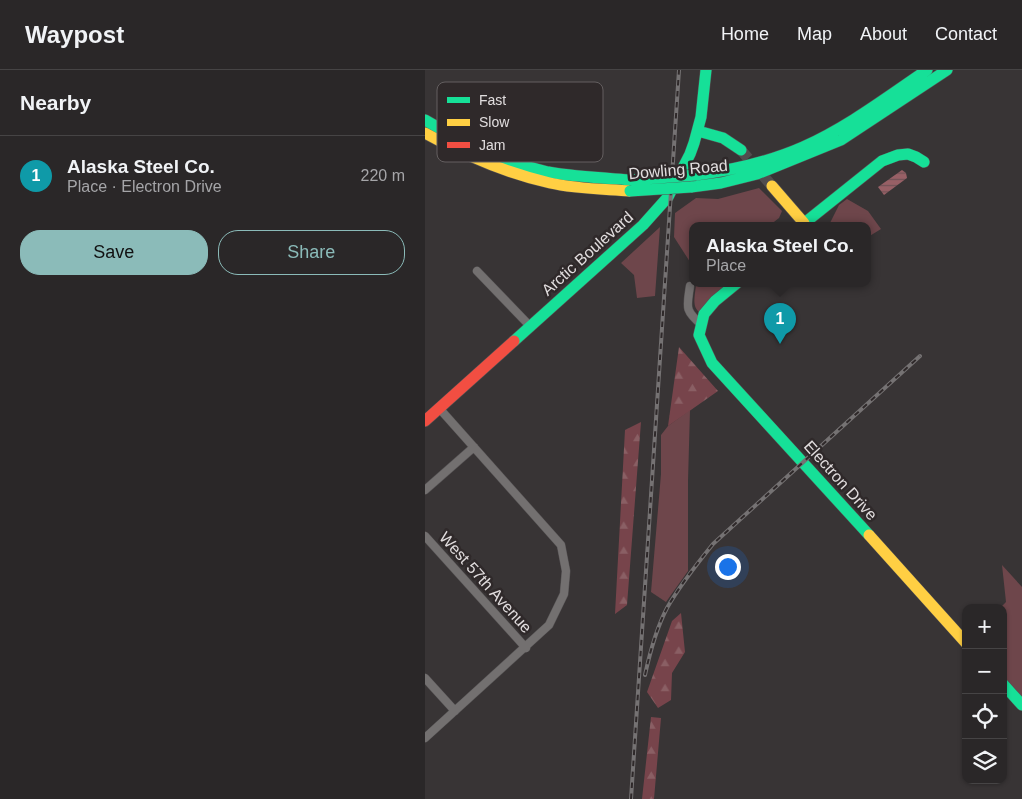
<!DOCTYPE html>
<meta charset="utf-8">
<style>
body{margin:0;font-family:Helvetica,sans-serif;background:#363334;color:#f1f3f6}
.controls{position:absolute;right:15px;bottom:15px;display:grid;overflow:hidden;border-radius:10px;box-shadow:0 1px 4px #0004}
.controls button{width:45px;height:45px;display:grid;place-items:center;padding:0;border:0;border-bottom:1px solid #464445;background:#2a2728;color:#f1f3f6;font:25px sans-serif}
.you{position:absolute;left:302px;top:496px;width:18px;height:18px;margin:-12px;border:4px solid #fff;border-radius:50%;background:#1a73e8;box-shadow:0 0 0 8px #1a73e833}
.badge{display:grid;place-items:center;width:32px;height:32px;border-radius:50%;background:#8bbbb9;color:#fff;font-size:16px;font-weight:700}
.pin{position:absolute;translate:-50% -41px;filter:drop-shadow(0 1px 2px #0008)}
.pin::after{content:'';position:absolute;top:26px;width:18px;height:15px;background:inherit;clip-path:polygon(0 0,100% 0,50% 100%)}
.popup{position:absolute;left:264px;top:152px;width:182px;height:65px;box-sizing:border-box;display:grid;place-content:center;border-radius:10px;background:#2a2728;filter:drop-shadow(0 1px 4px #0005);font-size:16px;white-space:nowrap;color:#a5a5a8}
.popup b{font-size:19px;color:#f1f3f6}
.popup::after{content:'';position:absolute;left:50%;top:100%;margin-left:-10px;border:10px solid transparent;border-top-color:#2a2728}
.list{margin:0;padding:0;list-style:none}
h2{display:flex;justify-content:space-between;align-items:center;height:65px;margin:0;padding:0 20px;font-size:21px}
h2 small{font-size:16px;font-weight:400;color:#a5a5a8}
.list li{display:grid;grid-template-columns:32px 1fr auto;gap:15px;align-items:center;box-sizing:border-box;height:80px;padding:0 20px;border-top:1px solid #464445}
.list b{display:block;font-size:19px;white-space:nowrap}
.list p{margin:0;font-size:16px;white-space:nowrap;color:#a5a5a8}
.list em{font-size:16px;font-style:normal;color:#a5a5a8}
.actions{display:flex;gap:10px;padding:15px 20px}
.actions a{flex:1;padding:11px 0;border:1px solid #8bbbb9;border-radius:20px;text-align:center;font-size:18px;color:#8bbbb9}
.actions .main{background:#8bbbb9;color:#111}
.icon{flex:none;width:28px;height:28px;fill:none;stroke:currentColor;stroke-width:2;stroke-linecap:round;stroke-linejoin:round}
.map{position:relative;flex:none;width:597px;height:729px;overflow:hidden}
header{display:flex;align-items:center;gap:30px;box-sizing:border-box;height:70px;padding:0 25px;background:#2a2728;border-bottom:1px solid #464445}
header strong{font-size:24px}
nav{display:flex;gap:28px;margin-inline-start:auto;font-size:18px}
main{display:flex}
aside{flex:1;background:#2a2728}
.map>svg:first-child{display:block}
.green{fill:#6e464b}
.forest{fill:url(#forest-firs)}
.water{fill:url(#water-rules)}
.lines{fill:none;stroke-linecap:round;stroke-linejoin:round}
.secondary-tunnel{stroke:#514d4e;stroke-width:11;stroke-dasharray:11 5.5;stroke-linecap:butt}
.street-casing{stroke:#565354;stroke-width:9}
.fast-casing{stroke:#565354;stroke-width:12}
.slow-casing{stroke:#565354;stroke-width:12}
.jam-casing{stroke:#565354;stroke-width:12}
.street{stroke:#737070;stroke-width:8}
.fast{stroke:#16e098;stroke-width:11}
.slow{stroke:#ffcf43;stroke-width:11}
.jam{stroke:#f24e42;stroke-width:11}
.rail-casing{stroke:#757273;stroke-width:4}
.rail{stroke:#2f292a;stroke-width:2;stroke-dasharray:5.5;stroke-linecap:butt}
.fast-bridge-casing{stroke:#565354;stroke-width:12;stroke-linecap:butt}
.fast-bridge{stroke:#16e098;stroke-width:11}
.labels{text-anchor:middle;stroke-width:5;stroke-linejoin:round;paint-order:stroke}
.street-label{font-size:16px;fill:#e1ddde;stroke:#2f292a}
.key{fill:#2f292a;stroke:#645f60;stroke-width:1}
.key-label{font-size:14px;fill:#e1ddde}
</style>
<header>
<strong>Waypost</strong>
<nav><a>Home</a><a>Map</a><a>About</a><a>Contact</a></nav>
</header>
<main>
<aside>
<h2>Nearby<small></small></h2>
<ul class="list">
<li><span class="badge" style="background:#0f9aa8">1</span><div><b>Alaska Steel Co.</b><p>Place · Electron Drive</p></div><em>220 m</em></li>
</ul>
<div class="actions"><a class="main">Save</a><a>Share</a></div>
</aside>
<div class="map">
<svg width="597" height="729" viewBox="0 0 597 729">
<defs>
<pattern id="forest-firs" width="22" height="20" patternUnits="userSpaceOnUse" patternTransform="scale(1.25)"><rect width="22" height="20" fill="#77444b"/><path d="M5 1l3.5 6h-7zM16 11l3.5 6h-7z" fill="#8a5f64"/></pattern>
<pattern id="water-rules" width="6" height="5" patternUnits="userSpaceOnUse" patternTransform="scale(1.25)"><rect width="6" height="5" fill="#986066"/><path d="M0 2.5h6" fill="none" stroke="#725256"/></pattern>
</defs>
<rect width="100%" height="100%" fill="#383435"/>
<!-- green -->
<path class="green" d="M334,118l23,23 -3,7 -9,7h-77l-1,40 -18,-28 1,-24 21,-15 22,1z
M422,129l21,12 13,18 -13,8 -1,-12h-38l10,-20z
M235,157l-5,69 -18,2 -3,-23 -13,-12z
M271,213h34l-29,30c-11,-5 -5,-20 -5,-30z
M265,340l-2,71v90l-22,31 -15,-10 10,-118v-39l7,-9z
M577,495l20,22v114l-19,-21v-72h-3l6,-6z"/>
<!-- forest -->
<path class="forest" d="M254,277l39,44 -50,35z
M216,352l-14,183 -12,9 10,-184z
M256,543l4,39 -13,21 -1,27 -13,8 -11,-16 25,-71z
M226,647l10,1 -7,81h-12z"/>
<!-- water -->
<path class="water" d="M477,100l4,3 1,5 -23,17 -6,-8z"/>
<g class="lines">
<!-- secondary-tunnel -->
<path class="secondary-tunnel" d="M316,80l31,36"/>
<defs>
<path id="street" d="M52,201l53,55
M265,216c-3,21 -6,24 12,39
M0,420l49,-43
M0,466l101,112
M0,608l30,33
M0,668l124,-113 15,-31 2,-23 -5,-26 -122,-137"/>
<path id="fast" d="M0,50c38,23 79,42 123,52 28,5 56,6 84,8
M273,61l25,7 18,12
M271,105c37,-5 73,-13 107,-28 45,-20 84,-50 124,-77
M266,117l30,-4 36,-9 84,-34 106,-70
M377,155l80,-64 16,-6 10,-1 8,3 8,5
M312,213l-22,18 -11,13 -5,21 13,28 157,172
M89,271l129,-116 25,-28 22,-43 4,-11 7,-26 5,-47
M578,614l19,21"/>
<path id="slow" d="M0,63c39,22 81,40 125,50 26,6 53,6 80,8
M347,116l32,37
M444,465l97,108"/>
<path id="jam" d="M0,351l89,-80"/>
</defs>
<!-- street casing -->
<use href="#street" class="street-casing"/>
<!-- fast casing -->
<use href="#fast" class="fast-casing"/>
<!-- slow casing -->
<use href="#slow" class="slow-casing"/>
<!-- jam casing -->
<use href="#jam" class="jam-casing"/>
<!-- street -->
<use href="#street" class="street"/>
<!-- fast -->
<use href="#fast" class="fast"/>
<!-- slow -->
<use href="#slow" class="slow"/>
<!-- jam -->
<use href="#jam" class="jam"/>
<defs>
<path id="rail" d="M220,605c5,-23 11,-46 22,-67 13,-23 29,-43 46,-64l207,-188
M206,729l48,-729"/>
</defs>
<!-- rail casing -->
<use href="#rail" class="rail-casing"/>
<!-- rail -->
<use href="#rail" class="rail"/>
<defs>
<path id="fast-bridge" d="M207,110l64,-5
M205,121l61,-4"/>
</defs>
<!-- fast-bridge casing -->
<use href="#fast-bridge" class="fast-bridge-casing"/>
<!-- fast-bridge -->
<use href="#fast-bridge" class="fast-bridge"/>
</g>
<g class="labels">
<!-- street labels -->
<g class="street-label">
<text transform="translate(253 99) rotate(-5)" y="6">Dowling Road</text>
<text transform="translate(162 183) rotate(-42)" y="6">Arctic Boulevard</text>
<text transform="translate(416 410) rotate(48)" y="6">Electron Drive</text>
<text transform="translate(61 512) rotate(48)" y="6">West 57th Avenue</text>
</g>
</g>
<!-- legend -->
<rect x="12" y="12" width="166" height="80" rx="8" class="key"/>
<rect x="22" y="27" width="23" height="6" fill="#16e098"/>
<rect x="22" y="49" width="23" height="7" fill="#ffcf43"/>
<rect x="22" y="72" width="23" height="6" fill="#f24e42"/>
<g class="key-label">
<text x="54" y="35">Fast</text>
<text x="54" y="57">Slow</text>
<text x="54" y="80">Jam</text>
</g>
</svg>
<div class="controls">
<button>+</button>
<button>−</button>
<button><svg class="icon" aria-label="locate" viewBox="0 0 24 24"><circle cx="12" cy="12" r="6"/><path d="M12 2v4M12 18v4M2 12h4M18 12h4"/></svg></button>
<button><svg class="icon" aria-label="layers" viewBox="0 0 24 24"><path d="M12 4l9 5-9 5-9-5zM3 14l9 5 9-5"/></svg></button>
</div>
<div class="you"></div>
<div class="pin badge" style="left:355px;top:274px;background:#0f9aa8">1</div>
<div class="popup"><b>Alaska Steel Co.</b>Place</div>
</div>
</main>
